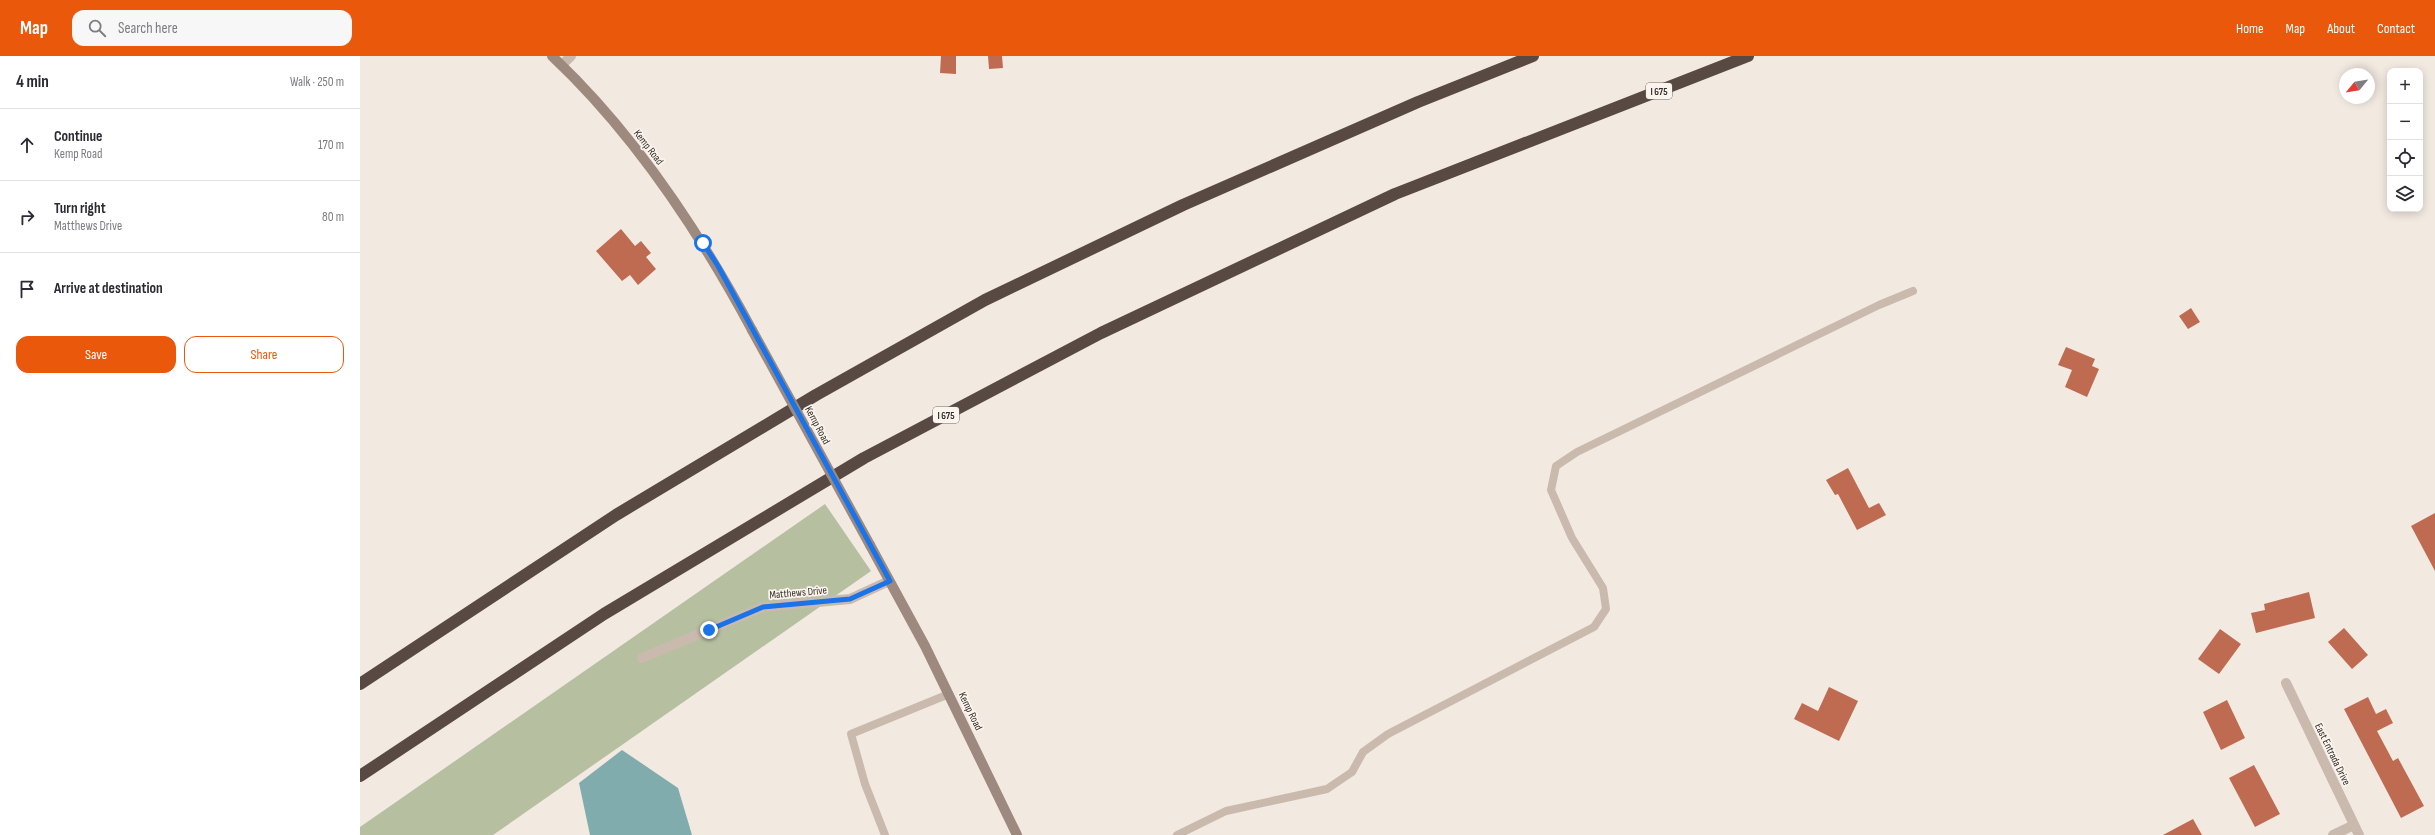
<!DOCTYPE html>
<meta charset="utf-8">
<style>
body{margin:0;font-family:"Sofia Sans Condensed",sans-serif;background:#f7f7f7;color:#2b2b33}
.controls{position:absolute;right:12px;top:12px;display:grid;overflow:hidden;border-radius:8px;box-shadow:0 2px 10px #0003}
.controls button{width:36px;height:36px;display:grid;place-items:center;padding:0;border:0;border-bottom:1px solid #e1e1e2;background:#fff;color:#2b2b33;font:20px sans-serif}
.compass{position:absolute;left:1979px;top:12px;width:36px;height:36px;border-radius:50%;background:#fff;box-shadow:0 2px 10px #0003;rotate:240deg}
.stop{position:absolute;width:12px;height:12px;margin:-9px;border:3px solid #1a73e8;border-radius:50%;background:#fff}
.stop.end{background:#1a73e8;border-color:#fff;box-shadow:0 1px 4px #0008}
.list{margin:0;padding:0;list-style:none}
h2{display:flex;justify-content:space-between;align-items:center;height:52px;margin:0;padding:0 16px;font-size:17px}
h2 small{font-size:13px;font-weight:400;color:#7c7c81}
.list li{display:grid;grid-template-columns:26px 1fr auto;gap:12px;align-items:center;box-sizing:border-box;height:72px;padding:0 16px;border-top:1px solid #e1e1e2}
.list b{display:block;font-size:15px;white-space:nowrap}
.list p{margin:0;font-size:13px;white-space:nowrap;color:#7c7c81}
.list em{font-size:13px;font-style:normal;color:#7c7c81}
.actions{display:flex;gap:8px;padding:12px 16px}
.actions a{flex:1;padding:9px 0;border:1px solid #ea580c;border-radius:12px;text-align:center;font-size:14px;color:#ea580c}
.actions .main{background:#ea580c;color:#fff}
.icon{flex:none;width:22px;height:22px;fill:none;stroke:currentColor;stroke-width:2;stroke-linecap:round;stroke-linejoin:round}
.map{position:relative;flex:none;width:2075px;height:779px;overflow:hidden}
header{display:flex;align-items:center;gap:24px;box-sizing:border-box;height:56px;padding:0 20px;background:#ea580c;color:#fff}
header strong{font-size:19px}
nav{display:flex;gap:22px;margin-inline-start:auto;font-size:14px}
.search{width:280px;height:36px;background:#f7f7f7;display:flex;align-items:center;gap:10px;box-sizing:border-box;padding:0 14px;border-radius:12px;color:#7c7c81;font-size:15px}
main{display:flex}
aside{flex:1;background:#fff}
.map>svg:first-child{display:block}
.green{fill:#b6c0a1}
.water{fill:#81acad}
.building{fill:#be6b52}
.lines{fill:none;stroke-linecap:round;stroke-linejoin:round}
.lane{stroke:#cabaad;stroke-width:8}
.street{stroke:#cabaad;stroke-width:10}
.secondary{stroke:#9d897e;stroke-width:10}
.highway{stroke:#594943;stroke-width:12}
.secondary-bridge{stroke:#9d897e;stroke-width:10}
.route{stroke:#1a73e8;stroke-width:5}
.labels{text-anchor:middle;stroke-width:3.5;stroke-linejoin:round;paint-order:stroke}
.shield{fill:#f9f4ed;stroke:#726a65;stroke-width:1}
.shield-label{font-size:10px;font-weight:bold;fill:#382f2b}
.street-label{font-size:11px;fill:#382f2b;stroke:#f9f4ed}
</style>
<header>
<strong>Map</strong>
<div class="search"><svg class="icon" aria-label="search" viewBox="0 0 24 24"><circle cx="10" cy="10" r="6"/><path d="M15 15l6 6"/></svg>Search here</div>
<nav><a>Home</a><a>Map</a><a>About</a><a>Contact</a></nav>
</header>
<main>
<aside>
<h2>4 min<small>Walk · 250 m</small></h2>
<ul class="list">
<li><svg class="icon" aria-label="ahead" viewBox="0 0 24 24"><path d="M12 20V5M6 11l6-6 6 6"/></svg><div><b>Continue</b><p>Kemp Road</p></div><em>170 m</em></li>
<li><svg class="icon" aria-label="right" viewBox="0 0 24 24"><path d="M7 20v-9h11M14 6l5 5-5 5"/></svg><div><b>Turn right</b><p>Matthews Drive</p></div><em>80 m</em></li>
<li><svg class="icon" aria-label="arrive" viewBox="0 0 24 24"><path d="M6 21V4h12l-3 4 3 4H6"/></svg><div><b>Arrive at destination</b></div></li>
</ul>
<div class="actions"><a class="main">Save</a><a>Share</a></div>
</aside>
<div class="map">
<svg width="2075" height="779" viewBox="0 0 2075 779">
<rect width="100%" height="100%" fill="#f2e9e1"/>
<!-- green -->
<path class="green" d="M465,448l46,67 -378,264h-133v-8z"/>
<!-- water -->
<path class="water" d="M262,694l56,38 14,47h-102l-11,-52z"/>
<!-- building -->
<path class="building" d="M581,0h15v18l-16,-1z
M628,0h14l1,12 -14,1z
M261,173l14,17 6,-5 10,12 -5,4 10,12 -18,16 -8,-10 -8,6 -26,-30z
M1831,252l9,14 -12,7 -9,-13z
M1706,291l29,12 -3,7 7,3 -12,28 -22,-10 7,-17 -14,-5z
M1488,412l21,40 10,-5 7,12 -29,15 -19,-36 -3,1 -9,-15z
M2075,457v58l-24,-45z
M1949,536l6,26 -59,15 -5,-20 14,-3 -1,-6z
M1984,572l24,27 -16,14 -24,-27z
M1860,573l21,15 -22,30 -21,-15z
M1469,631l29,14 -19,40 -45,-22 8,-16 16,8z
M2008,641l8,17 10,-5 7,14 -16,8 16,30 5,-3 26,48 -23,12 -57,-109z
M1867,644l18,38 -24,12 -18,-38z
M1894,709l26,49 -25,13 -26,-49z
M1833,763l9,16h-39z"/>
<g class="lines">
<!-- lane -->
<path class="lane" d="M525,779l-20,-51 -14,-50 98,-40
M817,779l49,-24 101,-22 25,-17 11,-20 25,-18 206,-107 12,-18 -3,-21 -31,-50 -21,-48 5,-24 21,-14 302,-147 34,-14"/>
<!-- street -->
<path class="street" d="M202,9l9,-9
M282,602l121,-51 87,-8 39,-18
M1926,627l73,152
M1973,779l21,-10"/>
<!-- secondary -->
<path class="secondary" d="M192,0c83,78 147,175 200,274
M510,489l55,101 92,189"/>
<!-- highway -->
<path class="highway" d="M0,628l256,-169 200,-120 169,-95 198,-95 235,-103 115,-46
M0,720l244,-162 260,-156 237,-125 294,-139 353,-138"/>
<!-- secondary-bridge -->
<path class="secondary-bridge" d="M392,274l118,215"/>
</g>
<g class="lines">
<!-- route -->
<path class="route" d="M343,187l15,23 172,315 -40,18 -87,8 -54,23"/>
</g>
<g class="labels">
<!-- shield labels -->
<g class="shield">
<rect x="1286" y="27" width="26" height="16" rx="3"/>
<rect x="573" y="351" width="26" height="16" rx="3"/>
</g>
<g class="shield-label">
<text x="1299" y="39">I 675</text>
<text x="586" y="363">I 675</text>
</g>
<!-- street labels -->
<g class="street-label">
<text transform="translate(289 91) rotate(52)" y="4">Kemp Road</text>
<text transform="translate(458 369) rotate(62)" y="4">Kemp Road</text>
<text transform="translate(438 536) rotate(-5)" y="4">Matthews Drive</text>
<text transform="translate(611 655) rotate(64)" y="4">Kemp Road</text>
<text transform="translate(1973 698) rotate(64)" y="4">East Entrada Drive</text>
</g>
</g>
</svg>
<div class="controls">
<button>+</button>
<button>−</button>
<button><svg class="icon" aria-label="locate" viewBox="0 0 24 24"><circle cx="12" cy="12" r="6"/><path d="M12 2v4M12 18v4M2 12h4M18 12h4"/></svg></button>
<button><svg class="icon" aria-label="layers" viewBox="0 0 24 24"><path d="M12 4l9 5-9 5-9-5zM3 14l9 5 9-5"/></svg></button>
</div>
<svg class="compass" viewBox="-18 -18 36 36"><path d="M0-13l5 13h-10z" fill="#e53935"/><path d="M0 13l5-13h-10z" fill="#7c7c81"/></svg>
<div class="stop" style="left:343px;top:187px"></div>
<div class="stop end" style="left:349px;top:574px"></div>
</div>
</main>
